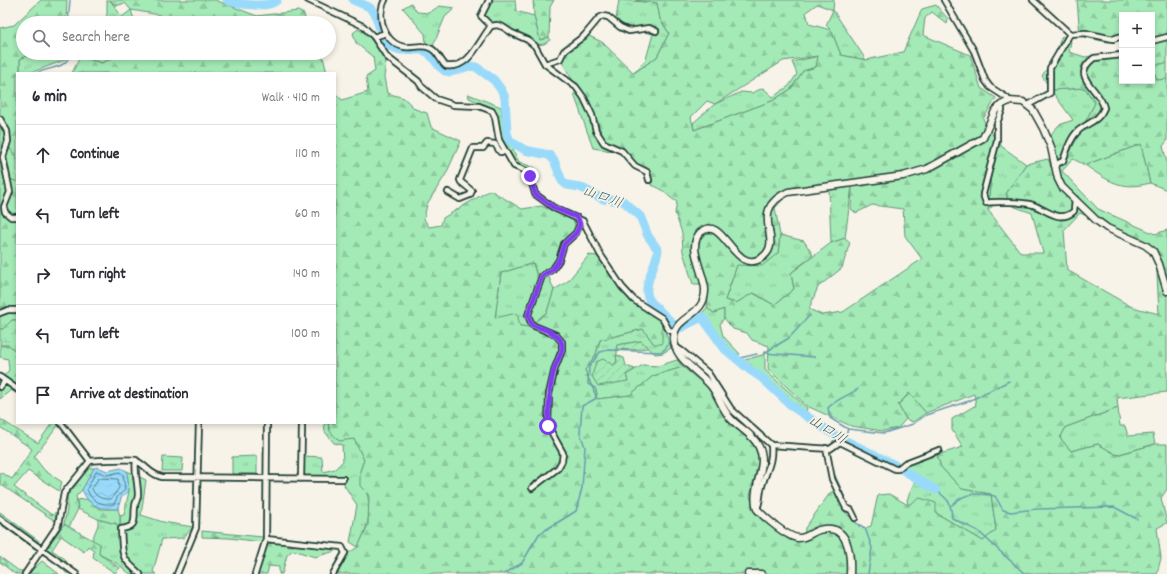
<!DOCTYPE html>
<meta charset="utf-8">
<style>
body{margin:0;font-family:Dekko,"Klee One",sans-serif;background:#f7f7f7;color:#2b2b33}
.controls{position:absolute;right:12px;top:12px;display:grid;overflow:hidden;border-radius:0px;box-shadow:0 2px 6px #0003}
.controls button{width:36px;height:36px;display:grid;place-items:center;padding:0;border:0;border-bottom:1px solid #e1e1e2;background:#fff;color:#2b2b33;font:20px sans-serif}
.stop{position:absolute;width:12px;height:12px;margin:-9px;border:3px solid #7c3aed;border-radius:50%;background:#fff}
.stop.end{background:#7c3aed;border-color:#fff;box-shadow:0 1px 4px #0008}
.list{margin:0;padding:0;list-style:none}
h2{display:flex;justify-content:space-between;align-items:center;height:52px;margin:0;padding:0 16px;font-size:17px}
h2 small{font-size:13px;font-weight:400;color:#7c7c81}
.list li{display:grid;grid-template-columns:26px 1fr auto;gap:12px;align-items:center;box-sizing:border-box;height:60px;padding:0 16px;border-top:1px solid #e1e1e2}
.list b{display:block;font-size:15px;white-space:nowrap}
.list em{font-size:13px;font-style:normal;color:#7c7c81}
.icon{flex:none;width:22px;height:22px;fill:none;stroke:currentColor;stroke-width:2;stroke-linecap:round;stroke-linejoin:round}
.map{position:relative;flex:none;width:1167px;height:574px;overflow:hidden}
.search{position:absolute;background:#fff;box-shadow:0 2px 6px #0003;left:16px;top:16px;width:320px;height:44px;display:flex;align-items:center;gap:10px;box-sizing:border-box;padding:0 14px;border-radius:22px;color:#7c7c81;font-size:15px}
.panel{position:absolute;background:#fff;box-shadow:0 2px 6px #0003;left:16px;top:72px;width:320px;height:352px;border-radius:0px}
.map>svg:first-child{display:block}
.grass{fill:url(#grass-tufts);stroke:#629476}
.forest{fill:url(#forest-firs);stroke:#629476;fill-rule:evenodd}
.wetland{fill:url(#wetland-marsh);stroke:#629476}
.garden{fill:url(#garden-furrows);stroke:#629476}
.water{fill:url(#water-waves);stroke:#689bab}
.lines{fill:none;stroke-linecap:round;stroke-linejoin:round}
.shore{stroke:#507c84;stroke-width:1}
.stream{stroke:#689bab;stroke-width:1.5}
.river{stroke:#99dafb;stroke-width:9}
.street-casing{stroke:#1f3d34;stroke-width:8}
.secondary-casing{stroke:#1f3d34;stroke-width:9}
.street{stroke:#f7f3e8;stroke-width:4.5}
.secondary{stroke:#f7f3e8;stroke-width:6}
.route{stroke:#7c3aed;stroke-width:5}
.labels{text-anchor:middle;stroke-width:3.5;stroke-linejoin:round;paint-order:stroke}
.water-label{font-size:14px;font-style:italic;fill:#375c5c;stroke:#f7f3e8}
</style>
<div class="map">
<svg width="1167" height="574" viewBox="0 0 1167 574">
<defs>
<pattern id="grass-tufts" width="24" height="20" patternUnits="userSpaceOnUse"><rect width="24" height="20" fill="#a4eab7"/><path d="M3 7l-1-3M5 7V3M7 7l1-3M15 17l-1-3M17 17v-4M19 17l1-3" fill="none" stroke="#8dca9e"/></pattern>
<pattern id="forest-firs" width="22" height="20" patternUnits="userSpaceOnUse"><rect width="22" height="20" fill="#a4eab7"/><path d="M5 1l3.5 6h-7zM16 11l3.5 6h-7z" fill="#8dca9e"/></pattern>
<pattern id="wetland-marsh" width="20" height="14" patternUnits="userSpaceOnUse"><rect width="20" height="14" fill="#a4eab7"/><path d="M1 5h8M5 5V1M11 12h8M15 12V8" fill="none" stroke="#8dca9e"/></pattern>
<pattern id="garden-furrows" width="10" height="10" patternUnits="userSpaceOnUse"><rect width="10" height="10" fill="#a4eab7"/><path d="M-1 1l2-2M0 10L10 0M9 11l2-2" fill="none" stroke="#8dca9e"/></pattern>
<pattern id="water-waves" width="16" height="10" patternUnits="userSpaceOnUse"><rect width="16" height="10" fill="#99dafb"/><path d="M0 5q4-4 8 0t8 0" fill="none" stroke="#83bcd8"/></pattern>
</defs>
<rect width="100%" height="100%" fill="#f7f3e8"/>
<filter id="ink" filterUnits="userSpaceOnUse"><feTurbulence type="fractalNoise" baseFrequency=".025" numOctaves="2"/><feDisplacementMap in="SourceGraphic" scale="8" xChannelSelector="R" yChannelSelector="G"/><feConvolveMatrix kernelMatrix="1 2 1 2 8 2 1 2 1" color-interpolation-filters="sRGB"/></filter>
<g filter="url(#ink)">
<!-- grass -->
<path class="grass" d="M107,0h3l12,17 9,-7 4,13h-33l5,-8z
M492,0h23l1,11 18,5 6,24 9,-3 1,3 -6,4 -8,1 -33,-21h-11l-10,-9 6,-12z
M619,0l38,3 3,16 9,14 -12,24 -23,16 12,-14 7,-25 -25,-5 -12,-10z
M411,3l6,9 12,1 10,-7 16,2 -10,9 -12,29 -7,-3 -1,-9 -22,-26z
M833,10l33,50 -25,-5 -10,-25 -5,-5z
M33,53h32v7l-35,13h-10v-14z
M80,53h43l-21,10 -22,-6z
M819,56l-3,11 -13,4 -12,18 -19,12 -78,29 -1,-7 22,-19 26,-12 11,1 11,-5 10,9 16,-11 8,-12 -5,-12z
M1167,63v16l-10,1 -5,-15z
M1085,88l10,15 -28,55 -10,2 -6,-26 8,-9 14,-5 -22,-30z
M576,91l12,20 6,20 6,12 18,9 -25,-4 -19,-54z
M468,94l33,13c2,15 1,32 14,41l-2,2 6,12 16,6 -8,2 -12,-5 -15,-27 -3,-24 -7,-7 -21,-9z
M997,126l4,20 25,18 -20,30 4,11 -15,-1 -7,6 6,-73z
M1141,144l9,39c-29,8 -42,-2 -65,-18z
M10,147l7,13v22l-9,-4 -3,-19z
M852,186l-7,52 -14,5 -2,-54z
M780,235l24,6 9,14 -22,18 3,16 -20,16 -20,-12 -18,10 -11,-3 12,-35 41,-12z
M533,263l5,17 10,-5 6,15 -7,22 -18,15 -9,-1 -25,-8 6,-45z
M0,305l3,4h14v11h-5l-9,9h-3z
M707,308l7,5 10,-4v9l-4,6 3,12 17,18 -5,1 -9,-7 -11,-19 -13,-16z
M662,322l9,26 -8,5 -8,1 -14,-13 -24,4v17l-4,3 15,16 -2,-6 17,-10 15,1 19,-6 6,7 -30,9 -23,19 -33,4 -12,-29 11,-16 4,-14 43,-11 11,15z
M765,354v16l42,38 -1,4 -10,-7 -30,-28 -24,-16z
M910,393l16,20 -13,9 -7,-3 -8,-14z
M1118,408l2,18h5l3,10 25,-2 2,10 -39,11 -18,-11 -27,7 -11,-13 6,-11z
M324,423h4l2,8 24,8 10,21 -4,11c12,33 13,45 -2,76l-8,-5 7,-37 -13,-20 1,-8h-41v-21l18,1 1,15 12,-3 8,-8 -1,-16 -8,-2 -9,-11z
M937,455l4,12 21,22 29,5 5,36 -13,11 -47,-28 -28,-8 -1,-5 8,-20 -15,-8 7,-8z
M257,456v18h-25v-17z
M163,457l20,1 -1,13h-20z
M89,468h5l-12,22 -6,6 2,13 -9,18 -5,-3 3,-14v-14z
M127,471l19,9 -5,35 22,7 30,5 -10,11 -21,1 -9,33 3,2h-26l-12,-10 -19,-10 -7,-14 6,-15v-6l22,6v-9l4,-1 5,-24z"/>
<!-- forest -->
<path class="forest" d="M41,0h26l-1,23h-43v30h10l-13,6v14h-3v87l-7,-12 -5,11 3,19 9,4v127h-14l-3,-4v-277l14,-3z
M110,0h105l42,16 41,-5 6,3 2,9h-144l-2,-8 -29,-5 -6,-7 -9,3z
M533,0h21l-4,7 -1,30 -9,3 -6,-24z
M635,0h199l-1,10 -16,-6 -11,8 3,12 22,6 10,25 25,5 37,-8 19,-43 14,-4 12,14 -1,5 -15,-12 -7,6 -2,17 47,20 11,33 15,10 -13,21 11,18 -6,73 33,43h22l-11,-40 -22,-8 -4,-11 20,-30 22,-5 4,9 15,-10 28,-55 -10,-15 -34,2 -9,-14 11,-17 9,-23 9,5 -2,11 16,5 37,-6v30h30v-13l5,12 10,-1v62l-4,5 4,17v27l-17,-7 -9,-39 -56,21 -12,-6 -11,12 36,38 57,25 12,-4v162l-50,6 1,10 -52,19 -6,11 11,13 27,-7 19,11 38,-11h12v45l-6,9 6,25 -10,5 4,30 -4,16h-819l6,-18 14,-9 10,-22 1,-30 -9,-9v-15l4,-11 -10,-21 -15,2 -9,-10 -2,-8h7v-330l7,7 26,-8 -2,-15 9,-6 -2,-14 -17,-14 -3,-10 5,-4 10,6 18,26 -2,16 3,16 17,5 11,11 12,4 4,14 30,14 -15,33 -19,30 -3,15 5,8 12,-2 2,-7 47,-28 32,19 19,-3 32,13 3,9 -14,15 -8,22 -17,10 -4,-12 -32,10 -6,45 22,-5 3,13 9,1 18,-15 7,-22 14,-9 21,-26 8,1 34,46 31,20v22h-8l-11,-15 -43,11 -4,14 -11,16 12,29 33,-4 23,-19 30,-9 25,21 19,31 27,26 5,15 -9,36 5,17 34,27 15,1 1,-13 25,-35 5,-3 10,22 17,17 9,-3 7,-31 11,-1 19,11 12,-7 16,5v10l47,28 13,-11 -5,-36 -29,-5 -21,-22 -4,-12 26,-8 -11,-17v-11l24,-14 -2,-11 -48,19 -17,-20 -11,12 8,14 -8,9 -15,3 -32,-5 -44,-20 -39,-37 1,-23 -17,-6 -5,-7 -14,-4 -9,-11v-9l-10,4 -7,-5 1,-12 -7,-12h-8l-10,-32 -1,-19 -7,-20 2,-11c-12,-7 -12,-13 -26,-17l-3,-17 -10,-1 -16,-18 -18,-9 -15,-40 -16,-19 -11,-19 5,-10 22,-16 13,6 32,31 23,-16 12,-24 -9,-14 -3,-16zM818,56l-2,11 -13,4 -12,18 -19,12 -78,29 -3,-13 16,-16 8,3 68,-43zM852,186l-1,23 5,4 16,-8 31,4 2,27 17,23 -79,53 -21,3 -13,-6 9,-22 24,-19 8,-26 -5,-4 -14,5 -40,30 3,16 -20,16 -21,-12 -17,10 -11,-3 12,-35 25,1 16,-13 2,-18 -5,-27 11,-12zM1080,213l70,31 6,10 3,60 -27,-7 -65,-37 -3,-40z
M1077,0h90v63l-15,2v-50h-30v24l-15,3 -27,-6z
M123,53h195l5,4 4,16h-255l8,-16 22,6z
M0,345h9l8,8v41l-6,-4 -11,9v-26l4,3 5,-6 -1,-11 -8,-2z
M0,419l38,24 14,-20h8l-26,34 11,14 17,11 -3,9 -31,-20 -14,16 38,28 4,-3 -1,9 -55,-37v-12l12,7 20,-30 -32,-22z
M86,499l14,10h18l2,7v9l-22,-6 -20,-10 -1,-9z
M0,512l39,29 -4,8 -35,-25z
M64,524l36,20 -1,10 21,14 -5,5 -22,-15 1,-8 -6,-4 -4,6 -23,-16 -9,14 13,9 7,13 3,2 -9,-1 -20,-24z
M202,531l60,6 6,4 64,7 3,3 -20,6 -22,-7 -6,5 -5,19h-3v-7l-10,-1 -2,8h-10l8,-27 -3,-5 -33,-4 -27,-1z
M0,557l19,14 13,-1 10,-9 17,13h-44l-15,-12z"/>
<!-- wetland -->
<path class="wetland" d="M12,320h5v33l-8,-8h-9v-16h3z"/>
<!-- garden -->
<path class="garden" d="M641,341l7,7 -16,2 -16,-1 1,-4z
M616,355l8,3 2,8 9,3 -9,6 2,6 -30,5 -6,-10 4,-14 7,-3 10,6 4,-3z"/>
<!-- water -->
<path class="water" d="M98,467l9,4 14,-3 6,3 2,20 -8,7 -3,11c-19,0 -28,-2 -36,-19l12,-22z"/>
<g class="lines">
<!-- shore -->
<path class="shore" d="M97,471l10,4 13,-3 3,2 2,16 -7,6 -4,8c-12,1 -23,-2 -27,-15z
M99,478l19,1 1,9 -8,11c-8,1 -16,-2 -19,-10z"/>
<!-- stream -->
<path class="stream" d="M68,23l2,-23
M37,73c12,-6 31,-4 33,-20
M810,315l-21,23 -25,15 51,4
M671,329l1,-7
M736,359l21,-5
M848,429l-18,-11 -2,-10c8,-9 20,-12 30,-19
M844,440l4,-11 36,4 29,-9 13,-9 43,-14 40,-20
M831,445l5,-9
M832,469l17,38
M936,490c13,10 15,12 16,28l26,13 47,43
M952,505c14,-14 25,-12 43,-9l8,14 8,2 25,-3 78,-2 23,12
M850,514l6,9 9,5 7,20 -4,26
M504,574l18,-11 17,-29 37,-23 6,-23 3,-41 -5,-14 2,-27 13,-7 2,-5 -2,-6 -7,-4 1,-17 11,-15 8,-2 53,2c9,-5 7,-11 9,-20"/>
<!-- river -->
<path class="river" d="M227,0c10,4 42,9 50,0
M353,0l16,7 6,6 6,20 8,13 11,4h23l6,3 11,14 5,4 6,1 18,-6 7,1 18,13 8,11 3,7 2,35 3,8 15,9 24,5 5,5 8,21 5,4 13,2 23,12 20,2 17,15 8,20 10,14c-1,15 -20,40 -6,53 7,8 15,14 22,22
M680,328l22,-11 23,32 25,21 12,8 31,29 43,29 57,28 43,26"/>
<defs>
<path id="street" d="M308,0l55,26 11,11 13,20 31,24 4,6 14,12 18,6 25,1 13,5 3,6 4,23 15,26 12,5 4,5 5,18 19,14 29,13 17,33 22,33 12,13 28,18 7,12 6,2
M385,0c-9,16 -1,44 20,47 9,1 17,-3 25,1 8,3 10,13 16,18 23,4 33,-25 45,-40l6,-1 6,2 9,6 16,7 7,6 10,18 31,23 8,11 8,17 4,16 8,12 18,8 13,15 12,6 2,8
M489,0l-8,16 10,10
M944,0l30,51 11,29 5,7 17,11 2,3
M1033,0l37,34
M374,37l12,-4
M1152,41l15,-4
M545,64l15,-5 4,-8 20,-15 15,-18 4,-2 5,1 12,10 9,4 20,-3 7,3
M1001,105l1,5 -5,13v17l-14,54 3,9c6,-2 41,-1 47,2 14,5 27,19 41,6l1,-12
M1028,105l22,-12v-25l20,-34 15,-1 28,6 9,-3
M0,119l7,12 1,10 -5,16 7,35 -6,15 1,5 6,5h6
M1054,165l9,-4c4,-11 7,-23 16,-31 10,-8 20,-9 25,-22 -3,-19 -36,-31 -10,-50l28,-3
M448,192l12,7 10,-4 2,-4 -11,-9 -1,-2 13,-32h10l4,-5 8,1 5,8h6
M0,313l8,-3h9
M676,347l6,4 26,22 23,36 40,36c2,17 -5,26 -9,41 -3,8 -1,15 -5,22
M0,377l17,12
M0,387l5,-6
M61,423l29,38
M771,445l59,4 10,-7 55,27h3l7,-6 34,-13
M826,448l6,31 14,29 5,2 4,8
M136,460c-2,12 2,23 2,35 0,4 -3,7 -3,12 -2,11 4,20 -14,22 2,27 -2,27 19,45
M301,479l1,-52
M532,488l26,-20 4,-7 1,-8 -15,-27 1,-32 6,-26 7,-18v-8l-6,-7 -24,-10 -4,-10 14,-39 11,-7 6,-9 5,-16 12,-11 4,-9 -2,-6
M0,519l76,55
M266,539l76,8 3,6 -12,21
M25,574l33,-49 6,-32 26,-32c6,-1 41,-2 45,-1 11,5 15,15 27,17l181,2
M177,574l19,-46 3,-105
M255,574l11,-35 1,-116"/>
<path id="secondary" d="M748,574h13
M850,574c1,-20 -1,-52 -31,-44 -7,2 -12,8 -20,8 -11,0 -35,-21 -42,-29 -7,-21 12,-43 2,-62 -5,-12 -19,-19 -27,-27 -10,-10 -13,-24 -21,-34 -12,-15 -38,-27 -37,-49 1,-22 32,-20 31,-48 -1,-16 -19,-44 -4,-57 23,-19 34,48 63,24 20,-17 -17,-45 24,-64l115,-16 24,-7 56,-31 12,-27 6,-6 8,-4 14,1 10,8 10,18 8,19 7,32 4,8 34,33 11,8 38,17 8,6 6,13 8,27"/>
</defs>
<!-- street casing -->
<use href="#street" class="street-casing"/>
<!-- secondary casing -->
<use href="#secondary" class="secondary-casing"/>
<!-- street -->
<use href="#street" class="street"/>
<!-- secondary -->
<use href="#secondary" class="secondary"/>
</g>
</g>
<g class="lines" filter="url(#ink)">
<!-- route -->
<path class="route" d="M530,176l5,18 19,14 24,10 2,6 -4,9 -12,11 -5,16 -6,9 -11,7 -14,39 4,10c10,4 24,7 29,16 4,9 -3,18 -6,26 -6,19 -6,39 -7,59"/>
</g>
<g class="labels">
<!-- water labels -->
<g class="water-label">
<text transform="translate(603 196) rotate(20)" y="5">山口川</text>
<text transform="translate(828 429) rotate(32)" y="5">山口川</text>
</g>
</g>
</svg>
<div class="controls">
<button>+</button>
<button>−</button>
</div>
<div class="stop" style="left:548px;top:426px"></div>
<div class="stop end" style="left:530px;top:176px"></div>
<div class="search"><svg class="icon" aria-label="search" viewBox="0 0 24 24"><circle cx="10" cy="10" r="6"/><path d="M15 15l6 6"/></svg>Search here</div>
<section class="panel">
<h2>6 min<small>Walk · 410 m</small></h2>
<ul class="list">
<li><svg class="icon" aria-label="ahead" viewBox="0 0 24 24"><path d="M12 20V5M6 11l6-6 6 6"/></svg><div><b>Continue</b></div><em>110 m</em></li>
<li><svg class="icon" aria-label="left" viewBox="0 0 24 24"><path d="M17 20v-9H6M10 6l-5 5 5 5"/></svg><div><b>Turn left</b></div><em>60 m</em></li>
<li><svg class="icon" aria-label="right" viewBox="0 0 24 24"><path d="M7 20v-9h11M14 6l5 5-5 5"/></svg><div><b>Turn right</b></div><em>140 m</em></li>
<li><svg class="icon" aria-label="left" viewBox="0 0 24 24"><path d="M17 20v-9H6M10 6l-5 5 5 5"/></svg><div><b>Turn left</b></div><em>100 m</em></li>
<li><svg class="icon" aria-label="arrive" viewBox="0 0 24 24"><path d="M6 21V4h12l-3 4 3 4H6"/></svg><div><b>Arrive at destination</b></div></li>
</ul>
</section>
</div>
